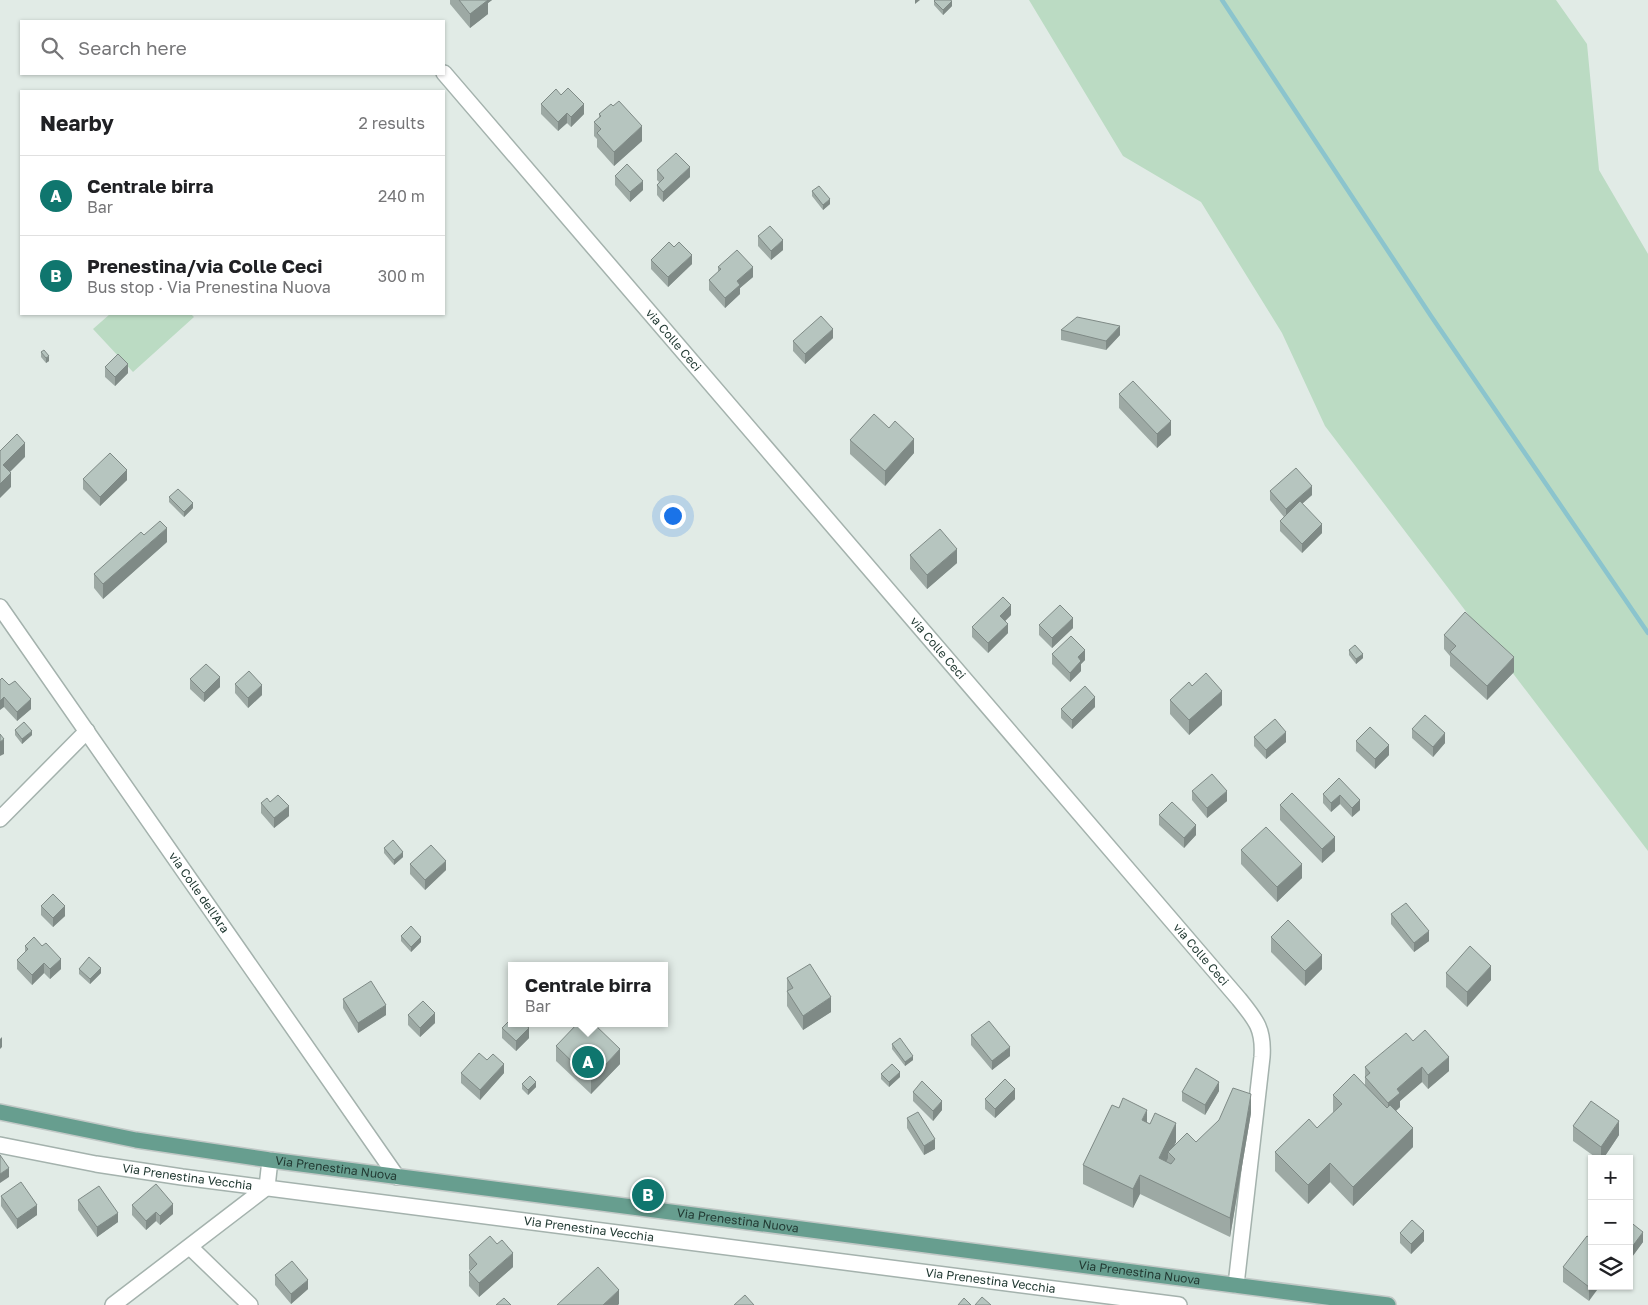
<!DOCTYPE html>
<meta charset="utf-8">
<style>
body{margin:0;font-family:"Golos Text",sans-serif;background:#f6f6f6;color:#202124}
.controls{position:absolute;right:15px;bottom:15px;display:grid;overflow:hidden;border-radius:0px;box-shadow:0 1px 4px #0004}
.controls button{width:45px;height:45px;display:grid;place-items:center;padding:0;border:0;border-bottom:1px solid #e0e0e0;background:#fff;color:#202124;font:25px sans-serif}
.you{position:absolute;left:672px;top:515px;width:18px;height:18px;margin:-12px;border:4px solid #fff;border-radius:50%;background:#1a73e8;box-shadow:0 0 0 8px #1a73e833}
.badge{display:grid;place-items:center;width:32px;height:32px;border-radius:50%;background:#0f766e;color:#fff;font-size:16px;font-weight:700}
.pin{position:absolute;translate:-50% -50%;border:2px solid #fff;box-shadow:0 1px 5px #0006}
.popup{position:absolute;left:508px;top:962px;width:160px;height:65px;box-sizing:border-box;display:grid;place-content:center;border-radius:0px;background:#fff;filter:drop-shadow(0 1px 4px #0005);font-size:16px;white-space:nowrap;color:#757577}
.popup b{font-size:19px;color:#202124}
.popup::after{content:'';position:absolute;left:50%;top:100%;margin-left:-10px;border:10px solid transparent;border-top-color:#fff}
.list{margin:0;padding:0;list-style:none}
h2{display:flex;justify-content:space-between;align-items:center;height:65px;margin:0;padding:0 20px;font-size:21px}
h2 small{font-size:16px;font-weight:400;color:#757577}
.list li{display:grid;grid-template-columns:32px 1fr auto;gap:15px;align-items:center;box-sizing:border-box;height:80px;padding:0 20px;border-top:1px solid #e0e0e0}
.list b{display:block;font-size:19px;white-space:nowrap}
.list p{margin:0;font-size:16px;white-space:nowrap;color:#757577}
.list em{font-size:16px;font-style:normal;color:#757577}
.icon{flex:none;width:28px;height:28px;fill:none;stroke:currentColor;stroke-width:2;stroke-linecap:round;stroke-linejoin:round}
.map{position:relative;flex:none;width:1648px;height:1305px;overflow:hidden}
.search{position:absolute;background:#fff;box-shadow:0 1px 4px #0004;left:20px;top:20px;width:425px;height:55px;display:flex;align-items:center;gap:12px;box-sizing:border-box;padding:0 18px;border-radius:0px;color:#757577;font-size:19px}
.panel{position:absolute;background:#fff;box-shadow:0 1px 4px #0004;left:20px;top:90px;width:425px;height:225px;border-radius:0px}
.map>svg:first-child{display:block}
.green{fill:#bbdbc3}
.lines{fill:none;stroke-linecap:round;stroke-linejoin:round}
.stream{stroke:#8bc4cd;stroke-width:4.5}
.minor-casing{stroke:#a4b2ad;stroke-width:18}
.major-casing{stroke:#c1c8c6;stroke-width:18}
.minor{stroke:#fff;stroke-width:15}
.major{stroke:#679e8f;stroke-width:15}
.wall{fill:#9da9a4}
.shaded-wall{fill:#7f8a86}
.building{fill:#b6c5bf;stroke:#7f8a86}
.labels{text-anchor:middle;stroke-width:5;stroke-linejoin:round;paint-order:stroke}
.street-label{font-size:12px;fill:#223a33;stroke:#f1f7f4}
</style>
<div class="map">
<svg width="1648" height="1305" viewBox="0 0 1648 1305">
<rect width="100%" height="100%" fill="#e1ebe6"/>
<!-- green -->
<path class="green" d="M1029,0h527l31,44 12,126 49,84v597l-323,-425 -43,-93 -81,-131 -78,-46z
M110,314h81l3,3 -61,55 -40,-43z"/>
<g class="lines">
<!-- stream -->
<path class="stream" d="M1222,0l209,316 217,317"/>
<defs>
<g id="minor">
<path id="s1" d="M444,73l795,926c17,21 25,30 23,58l-26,228"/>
<path id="s2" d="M0,607l397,570"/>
<path d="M0,819l87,-88"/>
<path id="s3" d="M0,1145l96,19 86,13 997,128"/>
<path d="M190,1247l60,58"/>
<path d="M113,1305l154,-118 3,-27"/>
</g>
<g id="major">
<path id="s4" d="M0,1112l136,28 134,20 1118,145"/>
</g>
</defs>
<!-- minor casing -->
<use href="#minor" class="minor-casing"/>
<!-- major casing -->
<use href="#major" class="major-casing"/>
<!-- minor -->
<use href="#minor" class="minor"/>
<!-- major -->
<use href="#major" class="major"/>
</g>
<!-- wall -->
<path class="wall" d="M450,0h42l-4,3v11l-18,14 -20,-24z
M934,1l18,5 -9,9 -9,-10z
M541,104l43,10 -13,13 -4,-4 -9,8 -17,-17z
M599,114l43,27 -28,25 -17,-19v-8l-3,-3v-14l5,-4z
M657,170l33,7 -27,25 -6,-7v-10l2,-3 -2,-2z
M615,176l28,14 -13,12 -15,-17z
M812,191l18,13 -7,6 -11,-14z
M758,236l25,14 -12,10 -13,-14z
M651,260l41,4 -24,23 -17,-18z
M718,267l35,10 -13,11v6l-15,14 -16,-18v-10l9,-8z
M1061,330l59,5 -14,15 -45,-10z
M833,338l-28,26 -12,-13v-10z
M41,352l8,9 -3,2 -5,-6z
M105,367l23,6 -13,13 -10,-9z
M1119,394l52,41 -14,13 -38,-40z
M850,440l64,13 -29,33 -35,-32z
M83,479l44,1 -27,26 -17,-17z
M1270,491l42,4 -10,9 20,29 -20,20 -22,-22v-10l4,-4 -14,-17z
M169,497l24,11 -9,9 -15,-15z
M167,542l-64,57 -9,-11v-14z
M910,555l47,8 -30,26 -17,-20z
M1011,615l-6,6 3,12 -20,20 -16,-16v-10z
M1039,625l34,3 -21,20 -13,-13z
M1444,635l70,37 -27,28 -37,-34v-10l-6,-7z
M1349,650l14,8 -7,6 -7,-9z
M1052,654l33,6 -4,4v7l-11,11 -18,-18z
M190,679l30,8 -16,15 -14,-13z
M0,680l9,5 22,24 -14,12 -13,-14z
M235,684l27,11 -14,13 -13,-15z
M1170,700l52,5 -33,30 -19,-21z
M1095,707l-23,22 -11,-11v-9z
M1412,729l33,14 -12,14 -21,-19z
M15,730l17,5 -10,9 -7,-9z
M1254,737l32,5 -20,17 -12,-13z
M1356,741l33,14 -14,14 -19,-18z
M1339,778l21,32 -8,7 -12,-13 -9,8 -8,-9v-9z
M1192,791l35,10 -20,17 -15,-18z
M270,802l19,14 -15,12 -13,-15v-10z
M1280,805l55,46 -13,12 -42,-43z
M1159,815l37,20 -12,13 -25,-23z
M384,848l19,9 -9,8 -10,-12z
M1241,850l61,28 -25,24 -36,-38z
M410,864l36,6 -21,20 -15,-16z
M41,906l24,10 -12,11 -12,-12z
M1391,914l38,27 -15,11 -23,-28z
M401,936l20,6 -10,10 -10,-11z
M1271,937l51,32 -17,17 -34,-34z
M25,946h17l19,23 -11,10 -6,-6 -12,12 -15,-16v-9l8,-7z
M79,969l22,4 -11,11 -11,-10z
M1446,973l45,7 -24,27 -21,-20z
M787,978l44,34 -28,18 -16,-24z
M343,999l43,16 -28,18 -15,-25z
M408,1015l27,8 -15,14 -12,-12z
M502,1028l27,10 -13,13 -14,-13z
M971,1035l39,21 -18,14 -21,-25z
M1413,1041l36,30 -21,18 -6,-7 -22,19v6l-4,4 17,36 -60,59 -23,-24 -22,22 -33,-33v-19l42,-24 16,-15v-18l32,-9v-19z
M892,1044l21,16 -8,6 -13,-17z
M556,1046l64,18 -29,30 -35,-33z
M461,1073h43l-24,27 -19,-17z
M881,1074l19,3 -11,10 -8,-8z
M522,1084l14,3 -8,8 -6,-6z
M1219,1091l-14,24 -23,-14v-9z
M913,1092l29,18 -9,11 -20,-20z
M985,1099h30l-20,19 -10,-9z
M1251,1113l-21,124 -90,-43 -7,14 -50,-24v-19l64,-42 29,19 -3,5 23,-5z
M907,1118l28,31 -11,6 -17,-27z
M1573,1126l46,9 -16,24h-5l-25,-18z
M1,1196l36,19 -20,14 -16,-23z
M78,1200l40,22 -21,15 -19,-27z
M132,1205l41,9 -13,11 -4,-4 -10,9 -14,-15z
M1629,1221l14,21 -11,15 -3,-2z
M1400,1233l24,8 -13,13 -11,-11z
M1592,1239l-3,62 -26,-19v-15z
M497,1244l16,23 -34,30 -10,-11v-14l1,-1 -1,-2v-14z
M275,1275l33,14 -17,15 -16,-19z"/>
<!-- shaded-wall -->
<path class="shaded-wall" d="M483,0h9l-4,3v11l-18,14v-14z
M915,0h5l-5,4z
M952,1v5l-9,9v-5z
M584,104v10l-13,13v-10z
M567,113v10l-9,8v-9z
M642,126v15l-28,25v-14z
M690,167v10l-27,25v-10z
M643,181v9l-13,12v-10z
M830,199v5l-7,6v-5z
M783,240v10l-12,10v-9z
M692,255v9l-24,23v-10z
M753,267v10l-13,11v6l-15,14v-10l12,-17z
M1120,326v9l-14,15v-9z
M833,329v9l-28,26v-10z
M49,356v5l-3,2v-5z
M128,364v9l-13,13v-9z
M1171,421v14l-14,13v-14z
M914,439v14l-29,33v-15z
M25,443v14l-22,22v-14z
M127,470v10l-27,26v-9z
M11,473v14l-11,11v-14z
M1312,486v9l-26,23v-9z
M193,503v5l-9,9v-5z
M1322,524v9l-20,20v-9z
M167,528v14l-64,57v-15z
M957,549v14l-30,26v-14z
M1011,605v10l-11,11v-10z
M1073,618v10l-21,20v-10z
M1008,624v9l-20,20v-10z
M1085,650v10l-4,4v7l-11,11v-9l8,-16z
M1363,654v4l-7,6v-5z
M1514,657v15l-27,28v-14z
M220,677v10l-16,15v-9z
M262,685v10l-14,13v-10z
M1222,691v14l-33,30v-15z
M4,697v10l-4,3v-9z
M1095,697v10l-23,22v-9z
M31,699v10l-14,12v-9z
M32,731v4l-10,9v-5z
M1286,732v10l-20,17v-9z
M1445,733v10l-12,14v-10z
M4,739v15l-4,2v-14z
M1389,745v10l-14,14v-10z
M1227,791v10l-20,17v-10z
M1340,795v9l-9,8v-9z
M1360,800v10l-8,7v-9z
M289,806v10l-15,12v-10z
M1196,825v10l-12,13v-10z
M1335,837v14l-13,12v-14z
M403,852v5l-9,8v-5z
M446,861v9l-21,20v-10z
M1302,864v14l-25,24v-15z
M65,906v10l-12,11v-9z
M1429,931v10l-15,11v-9z
M421,937v5l-10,10v-5z
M1322,955v14l-17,17v-15z
M61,959v10l-11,10v-10z
M44,963v10l-12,12v-10z
M1491,966v14l-24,27v-15z
M101,968v5l-11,11v-5z
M831,997v15l-28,18v-14z
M386,1005v10l-28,18v-10z
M435,1013v10l-15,14v-9z
M529,1028v10l-13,13v-10z
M2,1037v10l-2,2v-10z
M1010,1047v9l-18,14v-9z
M620,1049v15l-29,30v-14z
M913,1056v4l-8,6v-4z
M1449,1057v14l-21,18v-14z
M504,1064v9l-24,27v-10z
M1422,1067v15l-22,19v6l-12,11v-15l9,-14z
M900,1072v5l-11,10v-5z
M536,1082v5l-8,8v-5z
M1219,1082v9l-14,24v-10z
M1015,1089v10l-20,19v-9z
M1251,1094v19l-21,124v-19z
M942,1101v9l-9,11v-10z
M1147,1110v19l-5,-9z
M1619,1121v14l-16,24h-2v-12z
M1176,1123v19l-6,12 -2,-2v6l-9,19v-19z
M1413,1128v19l-60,59v-19z
M935,1139v10l-11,6v-9z
M1330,1163v19l-22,22v-19z
M9,1168v9l-9,6v-9z
M1140,1175v19l-7,14v-19z
M173,1204v10l-13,11v-9z
M37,1205v10l-20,14v-10z
M156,1212v9l-10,9v-9z
M118,1213v9l-21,15v-10z
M1424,1231v10l-13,13v-10z
M1643,1232v10l-11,15v-10z
M513,1253v14l-34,30v-14z
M308,1280v9l-17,15v-10z
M1592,1283v3h8l-11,15v-14z
M619,1290v14l-1,1h-15z"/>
<!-- building -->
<path class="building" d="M459,0h29l-18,14z
M935,0h15l2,1 -9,9 -9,-9z
M568,88l16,16 -13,13 -4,-4 -9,9 -17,-18 15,-15 5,6z
M619,101l23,25 -28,26 -17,-19 4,-4 -7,-7 7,-6 -2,-2 12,-10 2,2z
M676,153l14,14 -27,25 -6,-7 7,-7 -7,-8z
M627,164l16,17 -13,11 -15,-16z
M819,186l11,13 -7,6 -11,-14z
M770,226l13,14 -12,11 -13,-15z
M669,242l5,5 5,-5 13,13 -24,22 -17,-17z
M737,250l16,17 -16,14 3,4 -15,13 -16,-18 12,-11 -3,-2z
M821,316l12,13 -28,25 -12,-13z
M1077,317l43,9 -14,15 -45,-11z
M44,350l5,6 -3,2 -5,-6z
M118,354l10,10 -13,13 -10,-10z
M1133,381l38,40 -14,13 -38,-40z
M874,414l15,14 6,-7 19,18 -29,32 -35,-31z
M17,434l8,9 -22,22 8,8 -11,11v-33z
M110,453l17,17 -27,27 -17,-18z
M1296,468l16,18 -26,23 -16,-18z
M178,489l15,14 -9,9 -15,-15z
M1300,501l22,23 -20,20 -22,-23z
M160,521l7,7 -64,56 -9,-10 47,-42 3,3z
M940,529l17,20 -30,26 -17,-20z
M1003,597l8,8 -11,11 8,8 -20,19 -16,-16z
M1060,605l13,13 -21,20 -13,-13z
M1465,612l49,45 -27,29 -37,-34 6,-6 -12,-11z
M1071,636l14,14 -7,7 3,4 -11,12 -18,-19z
M1355,645l8,9 -7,5 -7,-9z
M206,664l14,13 -16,16 -14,-14z
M249,671l13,14 -14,13 -13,-14z
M1206,673l16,18 -33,29 -19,-20 19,-18 3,4z
M2,678l7,7 6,-4 16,18 -14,13 -13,-15 -4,4v-21z
M1085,686l10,11 -23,23 -11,-11z
M1425,715l20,18 -12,14 -21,-18z
M1275,719l11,13 -20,18 -12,-13z
M24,722l8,9 -10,8 -7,-9z
M1370,727l19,18 -14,14 -19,-18z
M0,734l4,5 -4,3z
M1212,774l15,17 -20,17 -15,-17z
M1339,778l21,22 -8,8 -12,-13 -9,8 -8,-9z
M1292,793l43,44 -13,12 -42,-44z
M278,795l11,11 -15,12 -13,-15 6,-5 3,4z
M1172,802l24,23 -12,13 -25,-23z
M1266,827l36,37 -25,23 -36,-37z
M393,840l10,12 -9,8 -10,-12z
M431,845l15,16 -21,19 -15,-16z
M53,894l12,12 -12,12 -12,-12z
M1406,903l23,28 -15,12 -23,-29z
M1288,920l34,35 -17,16 -34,-34z
M411,926l10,11 -10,10 -10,-11z
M34,937l8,9 4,-3 15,16 -11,10 -6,-6 -12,12 -15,-15 11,-11 -3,-3z
M1470,946l21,20 -24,26 -21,-19z
M89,957l12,11 -11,11 -11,-10z
M810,964l21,33 -28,19 -16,-25 6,-3 -6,-10z
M371,981l15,24 -28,18 -15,-24z
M423,1001l12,12 -15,15 -12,-13z
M512,1018v5h11l6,5 -13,13 -14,-13z
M989,1021l21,26 -18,14 -21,-26z
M578,1023h15l27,26 -29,31 -35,-34z
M1425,1030l24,27 -21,18 -6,-8 -25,22 3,4 -12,10 -23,-26 5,-4 -5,-6 41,-34 7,8z
M900,1038l13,18 -8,6 -13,-18z
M479,1053l8,7 6,-6 11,10 -24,26 -19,-17z
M892,1064l8,8 -11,10 -8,-8z
M1196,1068l23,14 -14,23 -23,-13z
M1354,1074l33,34 3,-3 23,23 -60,59 -23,-24 -22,22 -33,-33 34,-33 8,9 25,-24 -9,-9z
M530,1076l6,6 -8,8 -6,-6z
M1005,1079l10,10 -20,20 -10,-10z
M922,1081l20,20 -9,10 -20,-19z
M1233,1088l18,6 -21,124 -90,-43 -7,14 -50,-24 29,-60 7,3 4,-10 24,12 -5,10 8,4 5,-11 21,10 -17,35 12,6 4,-5 -7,-7 19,-19 9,9 23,-22z
M1591,1101l28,20 -18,26 -28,-21z
M918,1112l17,27 -11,7 -17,-28z
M0,1155l9,13 -9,6z
M21,1182l16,23 -20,14 -16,-23z
M156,1184l17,20 -13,12 -4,-4 -10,9 -14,-16z
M99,1186l19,27 -21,14 -19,-27z
M1412,1220l12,11 -13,13 -11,-11z
M1629,1221l14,11 -11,15 -3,-2z
M490,1236l7,8 5,-4 11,13 -34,30 -10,-11 8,-8 -8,-9z
M1587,1236l5,3v44l-3,4 -26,-20z
M292,1261l16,19 -17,14 -16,-19z
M598,1267l21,23 -16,15h-46z
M745,1295l9,10h-20z
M982,1297l9,8h-16z
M504,1298l7,7h-15z
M964,1298l7,7h-13z"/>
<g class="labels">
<!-- street labels -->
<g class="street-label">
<text dy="4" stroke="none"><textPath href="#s1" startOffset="352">via Colle Ceci</textPath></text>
<text dy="4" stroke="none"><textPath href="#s1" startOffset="758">via Colle Ceci</textPath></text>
<text dy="4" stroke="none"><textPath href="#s2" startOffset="348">via Colle dell'Ara</textPath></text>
<text dy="4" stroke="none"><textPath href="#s1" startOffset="1162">via Colle Ceci</textPath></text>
<text dy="4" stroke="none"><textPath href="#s4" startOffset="341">Via Prenestina Nuova</textPath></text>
<text dy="4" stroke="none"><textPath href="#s3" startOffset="190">Via Prenestina Vecchia</textPath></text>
<text dy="4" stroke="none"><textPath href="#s4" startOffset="746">Via Prenestina Nuova</textPath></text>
<text dy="4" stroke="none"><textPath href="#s3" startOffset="595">Via Prenestina Vecchia</textPath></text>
<text dy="4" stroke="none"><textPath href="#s4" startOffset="1151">Via Prenestina Nuova</textPath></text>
<text dy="4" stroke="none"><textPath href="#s3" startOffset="1000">Via Prenestina Vecchia</textPath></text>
</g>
</g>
</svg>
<div class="controls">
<button>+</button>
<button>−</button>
<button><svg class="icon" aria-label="layers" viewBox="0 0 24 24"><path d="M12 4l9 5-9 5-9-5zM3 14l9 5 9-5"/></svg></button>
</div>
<div class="you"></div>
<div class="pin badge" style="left:588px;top:1062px">A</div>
<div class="popup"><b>Centrale birra</b>Bar</div>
<div class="pin badge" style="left:648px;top:1195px">B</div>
<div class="search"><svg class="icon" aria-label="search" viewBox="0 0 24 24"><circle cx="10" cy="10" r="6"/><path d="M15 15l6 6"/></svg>Search here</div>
<section class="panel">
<h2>Nearby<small>2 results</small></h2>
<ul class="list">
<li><span class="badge">A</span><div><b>Centrale birra</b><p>Bar</p></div><em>240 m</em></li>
<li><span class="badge">B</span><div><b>Prenestina/via Colle Ceci</b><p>Bus stop · Via Prenestina Nuova</p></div><em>300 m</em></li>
</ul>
</section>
</div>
